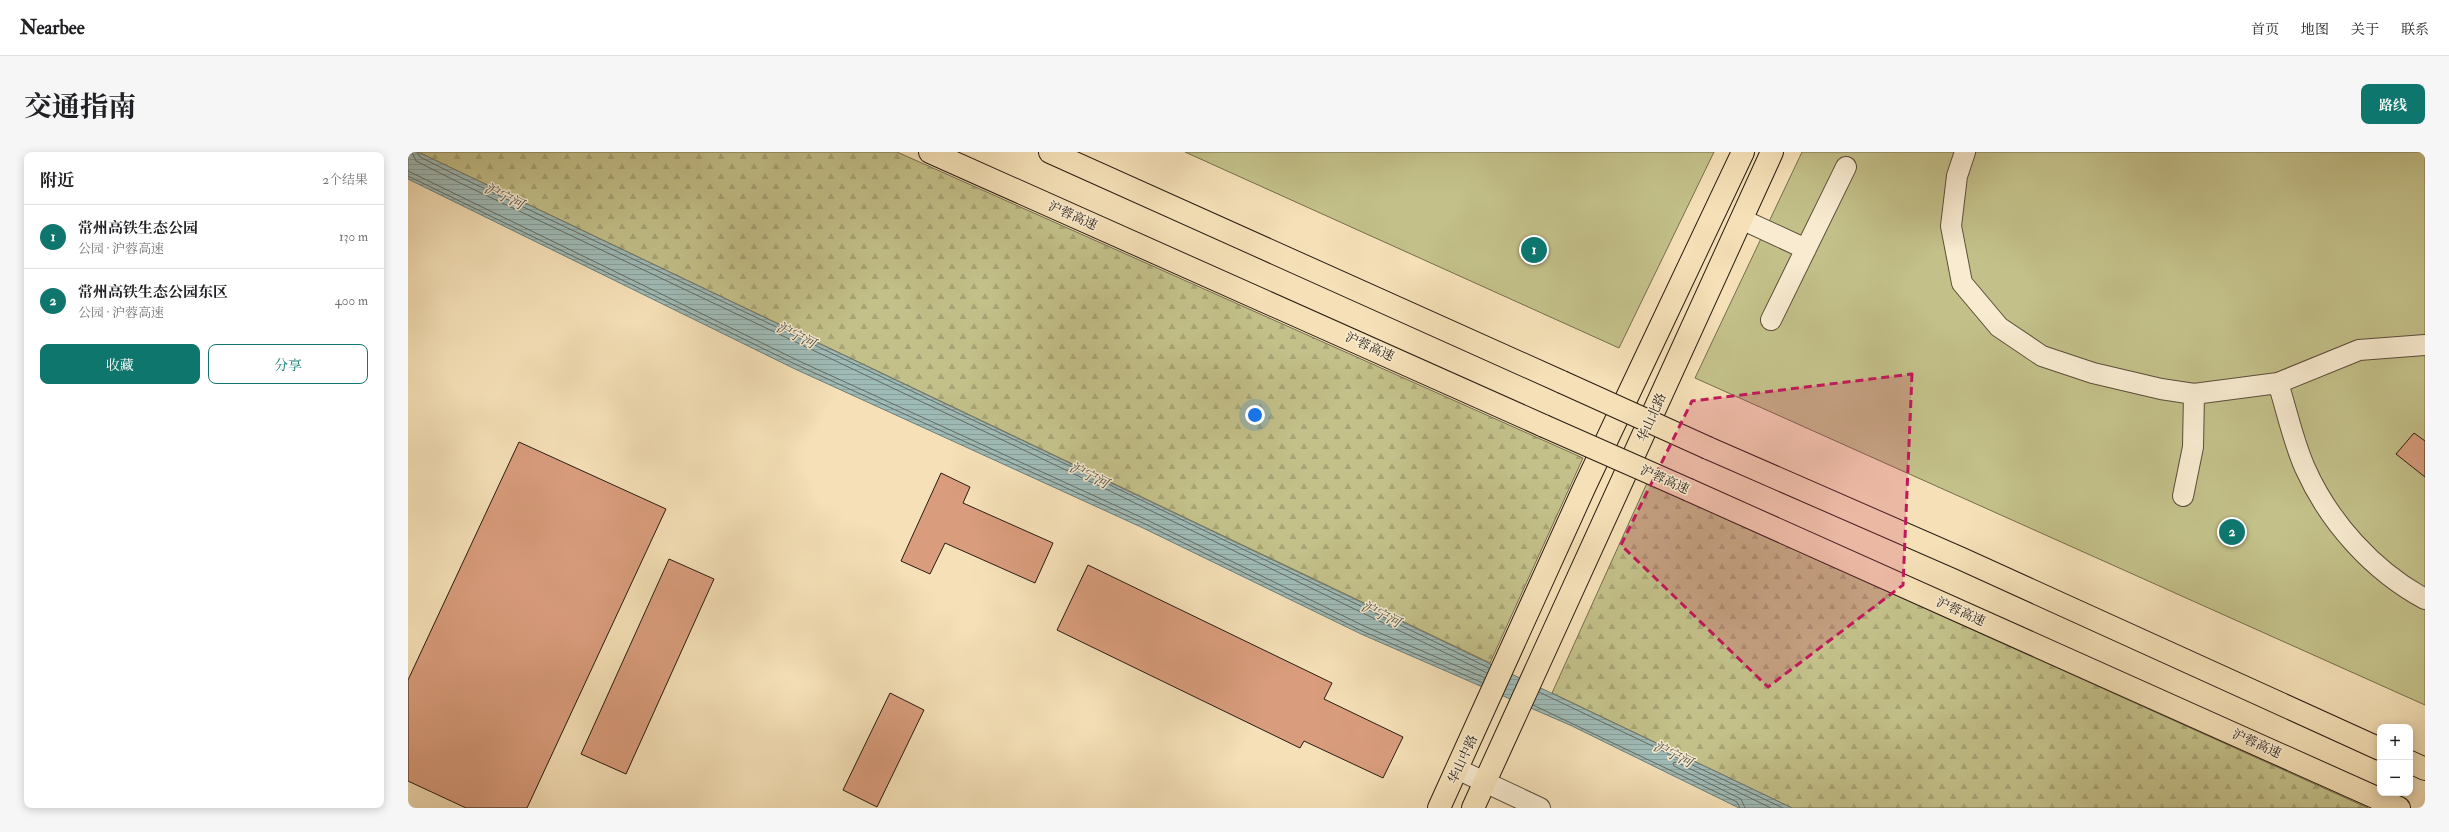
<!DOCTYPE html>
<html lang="zh">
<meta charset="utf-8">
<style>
body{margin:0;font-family:"IM FELL Double Pica","Noto Serif SC",serif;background:#f6f6f6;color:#202124}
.controls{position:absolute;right:12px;bottom:12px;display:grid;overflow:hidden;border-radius:8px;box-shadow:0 2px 10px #0003}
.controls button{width:36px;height:36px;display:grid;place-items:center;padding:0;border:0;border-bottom:1px solid #e0e0e0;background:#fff;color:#202124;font:20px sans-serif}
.you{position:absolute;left:847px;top:263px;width:14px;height:14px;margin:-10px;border:3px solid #fff;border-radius:50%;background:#1a73e8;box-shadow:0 0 0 6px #1a73e833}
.badge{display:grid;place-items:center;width:26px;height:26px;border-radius:50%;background:#0f766e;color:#fff;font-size:13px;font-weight:700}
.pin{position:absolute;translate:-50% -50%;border:2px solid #fff;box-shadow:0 1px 4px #0006}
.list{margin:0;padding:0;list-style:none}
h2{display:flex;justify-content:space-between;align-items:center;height:52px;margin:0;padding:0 16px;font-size:17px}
h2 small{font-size:13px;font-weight:400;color:#757577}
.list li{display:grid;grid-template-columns:26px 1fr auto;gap:12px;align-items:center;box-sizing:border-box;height:64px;padding:0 16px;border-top:1px solid #e0e0e0}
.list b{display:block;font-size:15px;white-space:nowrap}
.list p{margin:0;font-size:13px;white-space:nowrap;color:#757577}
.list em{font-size:13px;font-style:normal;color:#757577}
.actions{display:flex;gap:8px;padding:12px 16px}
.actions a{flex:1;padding:9px 0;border:1px solid #0f766e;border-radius:8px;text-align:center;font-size:14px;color:#0f766e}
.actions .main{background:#0f766e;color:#fff}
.map{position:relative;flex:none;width:2017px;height:656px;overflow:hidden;border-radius:8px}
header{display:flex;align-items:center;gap:24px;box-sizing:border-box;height:56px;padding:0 20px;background:#fff;border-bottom:1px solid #e0e0e0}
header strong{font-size:19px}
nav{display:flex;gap:22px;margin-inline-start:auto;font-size:14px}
.intro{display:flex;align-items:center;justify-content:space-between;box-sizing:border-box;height:96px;padding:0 24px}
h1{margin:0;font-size:28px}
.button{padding:10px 18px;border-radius:8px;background:#0f766e;color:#fff;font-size:14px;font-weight:700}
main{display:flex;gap:24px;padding:0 24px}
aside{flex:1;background:#fff;border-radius:8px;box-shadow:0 2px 10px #0003}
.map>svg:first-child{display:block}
.forest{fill:url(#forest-firs);stroke:#766e4d}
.park{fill:#c3c089;stroke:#766e4d}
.water{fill:url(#water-rules);stroke:#6f7b75}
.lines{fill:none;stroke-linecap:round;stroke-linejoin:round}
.shore{stroke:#646c64;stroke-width:1}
.building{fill:#d99d7d;stroke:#281c11}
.minor-casing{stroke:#5b4d3a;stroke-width:22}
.major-casing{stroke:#281c11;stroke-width:24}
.highway-casing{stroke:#281c11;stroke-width:24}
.minor{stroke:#f8ebd0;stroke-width:20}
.major{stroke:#f5e0b7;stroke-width:22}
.highway{stroke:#f5e0b7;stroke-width:22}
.highway-bridge-casing{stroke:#281c11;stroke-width:24;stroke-linecap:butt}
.highway-bridge{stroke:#f5e0b7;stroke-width:22}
.marked{fill:#c2185b;fill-opacity:0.2;stroke:#c2185b;stroke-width:3;stroke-dasharray:8 5;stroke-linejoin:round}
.labels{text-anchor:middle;stroke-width:3;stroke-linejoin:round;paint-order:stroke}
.street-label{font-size:13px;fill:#281c11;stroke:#f8ebd0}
.water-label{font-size:14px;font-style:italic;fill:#52544b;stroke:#f8ebd0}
</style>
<header>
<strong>Nearbee</strong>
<nav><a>首页</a><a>地图</a><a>关于</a><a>联系</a></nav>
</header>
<div class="intro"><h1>交通指南</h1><a class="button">路线</a></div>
<main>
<aside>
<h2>附近<small>2个结果</small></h2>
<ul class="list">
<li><span class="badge">1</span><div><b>常州高铁生态公园</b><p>公园 · 沪蓉高速</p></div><em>130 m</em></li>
<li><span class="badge">2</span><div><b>常州高铁生态公园东区</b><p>公园 · 沪蓉高速</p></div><em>400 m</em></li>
</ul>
<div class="actions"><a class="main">收藏</a><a>分享</a></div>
</aside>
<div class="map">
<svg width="2017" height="656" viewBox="0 0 2017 656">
<defs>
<pattern id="forest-firs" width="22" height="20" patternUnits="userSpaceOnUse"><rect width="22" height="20" fill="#c3c089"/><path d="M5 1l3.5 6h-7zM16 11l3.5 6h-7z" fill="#a8a475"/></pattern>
<pattern id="water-rules" width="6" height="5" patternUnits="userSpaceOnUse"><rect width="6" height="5" fill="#9fbbb7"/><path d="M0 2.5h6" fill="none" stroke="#89a09c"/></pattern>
</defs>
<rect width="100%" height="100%" fill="#f5e0b7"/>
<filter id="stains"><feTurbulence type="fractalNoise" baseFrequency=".005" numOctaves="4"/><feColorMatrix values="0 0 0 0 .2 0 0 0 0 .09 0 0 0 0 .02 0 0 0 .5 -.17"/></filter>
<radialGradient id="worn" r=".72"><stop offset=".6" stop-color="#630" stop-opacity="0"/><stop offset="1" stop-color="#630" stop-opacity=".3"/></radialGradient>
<!-- forest -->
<path class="forest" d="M10,0h479l686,306 -93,205z
M1239,331l721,325h-576l-240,-115z"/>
<!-- park -->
<path class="park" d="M777,0h529l-95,196z
M1394,0h623v553l-730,-327z"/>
<!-- water -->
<path class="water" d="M0,0h10l1374,656h-53l-167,-82 -211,-92 -220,-107 -346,-158 -387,-190z"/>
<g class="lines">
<!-- shore -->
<path class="shore" d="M4,0l4,9 42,21 652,309 377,182
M9,0l3,5 40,20 652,309 377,182
M0,19l391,190 346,158 219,107 121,52
M0,24l389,189 346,158 219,108 121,52
M1131,540l244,116
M1125,553l204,97 3,6
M1337,656l-4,-9 -67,-33 -1,-3 3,-1 95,46"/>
</g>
<!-- building -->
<path class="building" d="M2006,281l11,8v36l-29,-23z
M111,290l147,67 -139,299h-61l-58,-27v-101z
M533,321l29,14 -7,16 90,40 -18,40 -90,-40 -15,31 -29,-13z
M261,407l45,20 -88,195 -45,-20z
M680,413l244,118 -8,16 79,38 -20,41 -79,-37 -4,7 -243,-118z
M482,541l34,17 -47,97 -34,-17z"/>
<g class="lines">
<defs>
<path id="minor" d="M1557,0l-8,24 -6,50 11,57 37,44 43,29 51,17 68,16 33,5 84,-11 81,-33 66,-5
M1333,67l65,30
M1363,168l75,-153
M1870,231c9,28 15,58 27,85 24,54 68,103 120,131
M1775,344l10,-49 1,-53
M1049,617l83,39"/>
<path id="major" d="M1031,656l146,-322 158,-334
M1065,656l299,-656"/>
<path id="highway" d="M522,0l614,274
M642,0l512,230
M1300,296l254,111 418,190
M1281,338l710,318
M2002,610l15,7"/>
</defs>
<!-- minor casing -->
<use href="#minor" class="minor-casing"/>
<!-- major casing -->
<use href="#major" class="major-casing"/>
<!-- highway casing -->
<use href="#highway" class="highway-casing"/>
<!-- minor -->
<use href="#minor" class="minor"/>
<!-- major -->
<use href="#major" class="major"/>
<!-- highway -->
<use href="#highway" class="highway"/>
<defs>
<path id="highway-bridge" d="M1154,230l146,66
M1136,274l145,64"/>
</defs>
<!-- highway-bridge casing -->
<use href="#highway-bridge" class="highway-bridge-casing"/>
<!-- highway-bridge -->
<use href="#highway-bridge" class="highway-bridge"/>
</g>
<!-- marked area -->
<path class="marked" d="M1504,222l-9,211 -135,102 -147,-142 71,-144z"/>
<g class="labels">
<!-- street labels -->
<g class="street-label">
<text transform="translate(665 63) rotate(24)" y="5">沪蓉高速</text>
<text transform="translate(962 194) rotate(24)" y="5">沪蓉高速</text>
<text transform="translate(1243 265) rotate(-66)" y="5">华山北路</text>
<text transform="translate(1257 327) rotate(24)" y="5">沪蓉高速</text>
<text transform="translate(1553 459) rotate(24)" y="5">沪蓉高速</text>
<text transform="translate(1849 591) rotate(24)" y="5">沪蓉高速</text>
<text transform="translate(1054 607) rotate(-65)" y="5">华山中路</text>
</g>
<!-- water labels -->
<g class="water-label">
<text transform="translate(96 44) rotate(26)" y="5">沪宁河</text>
<text transform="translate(388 183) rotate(26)" y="5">沪宁河</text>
<text transform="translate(681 323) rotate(26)" y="5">沪宁河</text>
<text transform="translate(973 462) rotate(26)" y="5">沪宁河</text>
<text transform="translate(1265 602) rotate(26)" y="5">沪宁河</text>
</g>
</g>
<rect width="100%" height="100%" filter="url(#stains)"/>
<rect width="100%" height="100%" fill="url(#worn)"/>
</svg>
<div class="controls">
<button>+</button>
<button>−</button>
</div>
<div class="you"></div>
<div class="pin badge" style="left:1126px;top:98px">1</div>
<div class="pin badge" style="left:1824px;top:380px">2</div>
</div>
</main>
